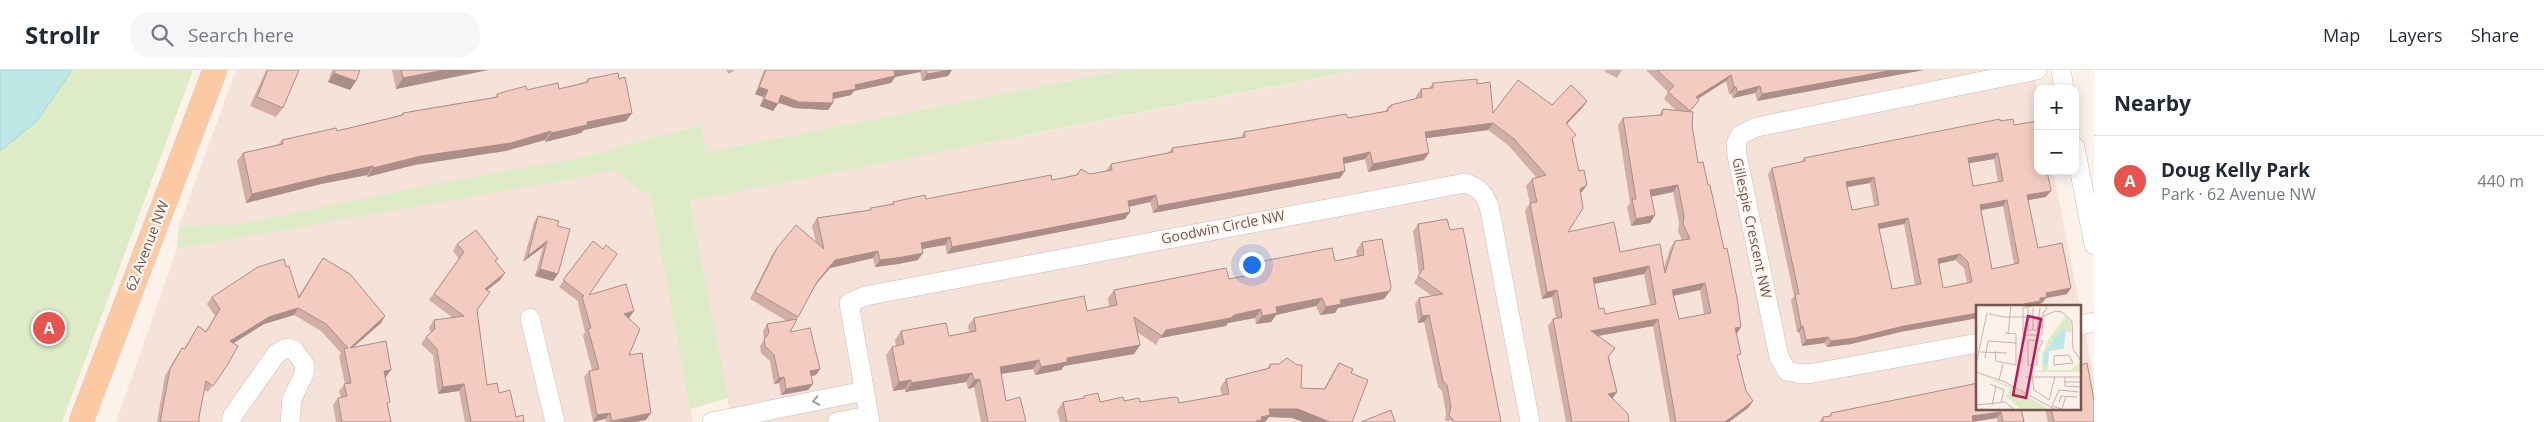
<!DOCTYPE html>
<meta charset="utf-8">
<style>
body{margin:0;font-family:"Open Sans",sans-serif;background:#f6f6f7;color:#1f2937}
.controls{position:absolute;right:15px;top:15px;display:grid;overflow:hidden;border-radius:10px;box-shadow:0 2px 12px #0003}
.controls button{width:45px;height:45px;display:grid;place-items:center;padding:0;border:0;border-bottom:1px solid #e0e1e3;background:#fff;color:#1f2937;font:25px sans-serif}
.you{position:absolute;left:1251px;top:194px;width:18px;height:18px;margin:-12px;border:4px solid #fff;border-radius:50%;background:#1a73e8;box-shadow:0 0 0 8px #1a73e833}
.badge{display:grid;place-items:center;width:32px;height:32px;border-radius:50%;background:#e7534e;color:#fff;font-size:16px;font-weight:700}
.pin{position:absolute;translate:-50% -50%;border:2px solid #fff;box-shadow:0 1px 5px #0006}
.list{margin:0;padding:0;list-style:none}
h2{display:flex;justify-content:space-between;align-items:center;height:65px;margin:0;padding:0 20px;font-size:21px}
h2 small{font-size:16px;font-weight:400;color:#747a83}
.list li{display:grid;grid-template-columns:32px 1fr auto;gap:15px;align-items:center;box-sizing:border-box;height:90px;padding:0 20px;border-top:1px solid #e0e1e3}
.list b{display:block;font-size:19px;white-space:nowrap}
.list p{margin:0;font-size:16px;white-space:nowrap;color:#747a83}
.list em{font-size:16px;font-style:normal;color:#747a83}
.icon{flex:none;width:28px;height:28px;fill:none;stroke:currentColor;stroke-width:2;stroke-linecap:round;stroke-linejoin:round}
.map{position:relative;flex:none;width:2094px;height:352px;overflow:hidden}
header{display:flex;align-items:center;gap:30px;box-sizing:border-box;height:70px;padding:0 25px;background:#fff;border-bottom:1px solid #e0e1e3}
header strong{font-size:24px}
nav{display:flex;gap:28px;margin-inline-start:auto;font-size:18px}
.search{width:350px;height:45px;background:#f6f6f7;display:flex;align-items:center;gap:12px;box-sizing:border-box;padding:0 18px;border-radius:20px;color:#747a83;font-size:19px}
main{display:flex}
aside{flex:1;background:#fff}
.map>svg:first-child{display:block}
.residential{fill:#f5e2d8}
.green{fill:#ddebc7}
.water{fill:#bde8e5;stroke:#a3d9d7}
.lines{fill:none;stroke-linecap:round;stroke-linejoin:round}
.minor-casing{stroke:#d2bab1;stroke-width:20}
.major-casing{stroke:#d9cfcd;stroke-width:25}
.minor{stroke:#fff;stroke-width:19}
.major{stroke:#fbc9a2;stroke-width:24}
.wall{fill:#d1afa6;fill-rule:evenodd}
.shaded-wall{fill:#aa8e87}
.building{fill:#f3cbc1;stroke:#aa8e87;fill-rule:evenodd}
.oneway{stroke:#af9894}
.labels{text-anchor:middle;stroke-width:4.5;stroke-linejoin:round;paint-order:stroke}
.street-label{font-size:14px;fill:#79534c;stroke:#fff7f1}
.inset-road{fill:none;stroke:#c8b2ab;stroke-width:1}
.view{fill:#c2185b;fill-opacity:0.15;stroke:#c2185b;stroke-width:2.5}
.inset-edge{fill:none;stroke:#79534c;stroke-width:2.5}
</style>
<header>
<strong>Strollr</strong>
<div class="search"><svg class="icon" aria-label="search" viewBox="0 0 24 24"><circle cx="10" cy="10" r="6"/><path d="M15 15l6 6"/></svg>Search here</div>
<nav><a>Map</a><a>Layers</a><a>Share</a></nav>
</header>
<main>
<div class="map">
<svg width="2094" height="352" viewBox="0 0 2094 352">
<rect width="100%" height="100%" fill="#fdf2ea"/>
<!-- residential -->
<path class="residential" d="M236,0h889l-419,82 -6,-27 -126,34 -329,64 -66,3z
M1360,0h673l5,25v76h15l27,135h-102v102h102v-100l14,69v45h-1362l-42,-221z
M615,100l36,26 42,226h-577l61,-173z"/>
<!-- green -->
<path class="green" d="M0,0h193l-131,352h-62z
M1125,0h233l-668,131 38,197 -38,11 -39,-212 -36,-26 -438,78 2,-23 66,-3 194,-40 135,-24 127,-34 5,27z"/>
<!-- water -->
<path class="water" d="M0,0h72l-35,51 -37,30z"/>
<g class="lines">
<defs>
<path id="minor" d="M2061,0l3,19
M2075,77l19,98
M530,248l25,104
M2080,255l14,-3
M1978,273l-164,30 -12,1 -15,-3 -8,-14 -42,-202 -1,-11 4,-9 17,-8 280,-57
M231,352l2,-7 44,-62 10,-5 7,2 11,15 -1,9 -12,25 -2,23
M712,352l152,-31
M837,352l31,-6
M870,352l-21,-119 16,-7 600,-113c14,5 19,10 24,23l41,216"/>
<path id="major" d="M81,352l134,-352"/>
</defs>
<!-- minor casing -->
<use href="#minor" class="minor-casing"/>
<!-- major casing -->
<use href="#major" class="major-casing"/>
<!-- minor -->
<use href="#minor" class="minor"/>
<!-- major -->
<use href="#major" class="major"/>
</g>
<!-- wall -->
<path class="wall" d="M266,0h33l-16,38 -7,9 -26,-11z
M332,0h28l-10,20 -22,-8z
M392,0h96l-92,19z
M726,0h9l-6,4z
M764,0h188l-4,6 -26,5 -2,-9 -25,5 -4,6 -37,8 -3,4 -18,4 -5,11 -34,-2 -16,-6 -5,9 -13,-5 3,-9 -8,-3z
M1605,0h17l-5,8 -13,-7z
M1646,0h278l-167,31 -2,-8 -22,5 -2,-5 -2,1 -3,-13 -28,18 1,1 -9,12 2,13 6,38 10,22 16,64 17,78 -4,7 1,24 8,33 7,10 -5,7 -19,14h-59l-17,-96 -55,10 11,21 8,35 -5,6 17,24h-63l-18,-96 5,-7 3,-1 -4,-21 -10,2 -17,-88 5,-8 -4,-17 6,-7 4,-2 -27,-31 -21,-16 -62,8 -2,22 -56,12 -3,-13 -21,5 -4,14 -187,35 -3,-11 -21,5 -4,12 -19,4 -159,31 -2,-9 -23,4 -4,11 -20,4 -23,3 -2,-9 -43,10 -15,17 -25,47 30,37 -4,6 -5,1 2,8 -5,6 -27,5 -2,-12 -5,1 -4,-23 -9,-8 -1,-7 4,-6 -1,-9 4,-7 20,-3 -37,-22 22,-44 5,-7 39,-6 -4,-16 5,-8 52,-8 2,-2 21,-4 1,-2 33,-3 126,-19 24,-5 5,-6 9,5 16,-3 5,-7 57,-11 4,-5 69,-11 3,-5 104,-14 37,-7 6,-6 25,-6v-3l5,-7 8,-1 4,-5 44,1 16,29 94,-12 -5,7 -15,16 6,16 9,52 -2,1 -12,39 52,20 44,15 6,-18 5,-8 7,-1 -4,-9 1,-8 -6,-31 -22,4 4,19 -5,8 -19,3 -4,-19 3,-4 -12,-78 5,-7 35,-2 5,-7 14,2 -13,-12 4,-7zM1644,204l6,31 -45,9 -6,-5 -5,-25zM1700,220l4,25 -25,4 -5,-23z
M588,9h31l13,34 -6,8 -42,9 -3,3 -36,9v-2l-40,11 -91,14 -47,12v-2l-46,9 -75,19 -9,-42 6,-8 36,-9 3,-4 55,-9 64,-16 2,-2 92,-16 2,-3 30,-4 32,-1 26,-7z
M2000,51l14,4 32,72 -18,3 10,48 29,46 -21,4 -4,5 -4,1 -2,2h-58v12l-78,14 -49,12 -24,3 -3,-4 -22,3 -3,-14h-2l-6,-32 3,-4 -26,-122 4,-6 29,-6 3,-4zM1994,89l4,23 -25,4 -4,-23zM1870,113l4,23 -22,4 -5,-23zM2003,136l11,58 -22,5 -11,-59zM1904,154l11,61 -23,4 -13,-60zM1955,190l9,8 3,15 -24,5 -4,-24z
M538,146l19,10 -4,55 -18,-5 8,-29 -20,15 11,-40z
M1418,154l32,6 51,192 -56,-1 1,-8 -4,-22 -4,-4 -14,-65 -6,1 -3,-19 4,-6 13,-2 -18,-13 5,-9 -6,-43z
M593,171l-4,54 40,23h-1l1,37 17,65 -11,2h-29l-1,-3 -12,3 -9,-45 5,-6 3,-1 -9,-34 2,-4 -7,-29 1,-1 -20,-15z
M1362,172l22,57 -46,9 -3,5 -15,2 -4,-9 -40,9 -5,7 -15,2 -1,-6 -27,5 -2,3 -66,12 -4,7 -19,-13 3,13 -6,9 -70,12 -3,4 -26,5 -2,-6 -32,5 5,27 20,21h-45l-7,-35 -6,2 -2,-7 -61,10v-3l-12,2 -7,-36 6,-8 4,-1 -1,-6 6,-9 48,5 20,-4 -1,-6 6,-8 113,-7 22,-4 -1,-9 6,-8 115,-11 19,-3 -1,-5 6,-8 82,-2 22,-4 -1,-6z
M457,174l39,18 4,18 -13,10 -10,20 10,75 12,8 17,24 8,5h-59l-6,-31 -21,3 -5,-39 -12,-11 5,-7 4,-4 -1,-6 5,-7 19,-2 -24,-18 30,-41 -6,-8z
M323,188l58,65 -27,24 32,30 2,28 3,17h-55l-3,-17 5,-7h3l-2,-7 6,-7 -6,-28 2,-3 -20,-22 -27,-16 -30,9 -31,19 -5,21 -20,28 -4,-2 -5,27v5h-42l8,-46 12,-21 5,-7 2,1 14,-23 8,5 9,-15 -8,-12 5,-7h86z
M1339,293l12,10 1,49h-49l-11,-4 -23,-1 -4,5h-205l-3,-11 6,-9 19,-3 2,-3 16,6h40l39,1 43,-8 -2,-7 6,-9 41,-10 3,-5 31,24 23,1 9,-17z
M2021,338l3,14h-26l-1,-4 -24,4h-154l4,-5 6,-1 2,-3z
M2045,338h35l14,14h-46z"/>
<!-- shaded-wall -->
<path class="shaded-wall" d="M444,0h44l-92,19 7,-11z
M901,0h21l-2,2 -25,5 -4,6 -37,8 -3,4 -22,5 4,-7 61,-22z
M952,0l-4,6 -26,5 5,-7z
M1893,0h31l-167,31 5,-7z
M334,3l22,8 -6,9 -22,-8z
M1731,5l-5,6 -35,22 5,-6z
M1760,16l-5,7 -22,5 4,-6z
M759,17l9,3 -5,7 -8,-3z
M1734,17h2l-5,6 -2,1z
M781,25l52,8 -5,7 -34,-2 -18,-6z
M764,29l14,5 -5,7 -13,-5z
M1587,31l-5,7 -21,22 5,-7z
M632,43l-6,8 -42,9 -3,3 -36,9 6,-9 36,-11z
M1493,53l-5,7 -68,9 5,-7z
M551,61l-6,9 -40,11 -91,14 -47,12 6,-9 48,-12z
M1370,82l-5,7 -28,6 6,-7z
M1429,83l-5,7 -56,12 5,-8z
M1998,83l-4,6 -30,5 4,-6z
M373,96l-6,9 -46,9 -75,19 6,-9 75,-18z
M1345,101l-5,7 -187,35 5,-7z
M1874,107l-4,6 -28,5 4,-6z
M1587,115l-5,7 -7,4 5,-7z
M1678,115l-5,7 -28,6 5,-8z
M2051,121l-5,6 -23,4 4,-6z
M1156,125l-6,7 -27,6 5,-7z
M2007,130l-4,6 -27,5 4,-6z
M1130,142l-5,7 -178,35 5,-7z
M1655,145l-5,8 -19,3 5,-7z
M1908,148l-4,6 -30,6 4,-6z
M950,167l-5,8 -29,5 5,-7z
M547,171l-4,6 -20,15 5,-6z
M878,181l-5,7 -43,10 -18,21 5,-7 18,-22z
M923,183l-5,7 -20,4 -23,3 5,-7z
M1960,184l-5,6 -22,5 5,-6z
M1649,196l-5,8 -56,11 5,-7z
M540,199l18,5 -5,7 -18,-5z
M505,203l-5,7 -19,15 4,-6z
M1705,213l-5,7 -33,7 5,-7z
M2071,218l-4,6 -21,4 -4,5 -4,1 -2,2h-19l23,-8 6,-5z
M1557,220l-5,7 -10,2 5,-7z
M1390,221l-6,8 -46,9 -3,5 -15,2 6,-8 14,-7z
M1322,228l-6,8 -40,9 -5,7 -15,2 6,-8 14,-9z
M298,238l-4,7 -30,9 -38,24 4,-7 39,-24z
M1261,239l-6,9 -27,5 -2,3 -66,12 6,-8z
M634,241l-5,7 -10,2 5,-6z
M1978,243v5l-78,14 -49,12 -24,3 4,-6 73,-15z
M1429,245l-5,7 -6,1 4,-7z
M385,246l-4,7 -36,31 5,-6z
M1658,249l-5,7 -67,12 5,-7z
M1801,256h2l-4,6h-2z
M1741,257l-5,7 -1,-6z
M1828,267l-4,6 -22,3 4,-6z
M1140,275l-6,9 -70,12 -3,4 -26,5 6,-8 26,-9z
M1039,290l-6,9 -39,6 6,-8z
M820,299l-4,6 -10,2 4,-6z
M391,300l-5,7 -6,1 4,-7z
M972,303l-6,9 -61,10 6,-9z
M784,307l-5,6 -5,1 5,-6z
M980,309l-6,8 -6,2 6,-9z
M911,310l-6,9 -12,2 6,-9z
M464,314l-5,7 -21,3 5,-7z
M813,314l-5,6 -27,5 5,-6z
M1617,322l-5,7 -4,-5z
M1753,331l-5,7 -19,14h-4z
M1269,339h29l32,13h-27l-11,-4 -23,-1 -4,5h-9z
M2001,342l-4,6 -26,4 1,-6z
M610,343l-5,6 -12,3 4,-7z
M651,343l-5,7 -11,2h-24z"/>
<!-- building -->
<path class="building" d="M268,0h31l-16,38 -26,-11z
M335,0h25l-4,11 -22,-8z
M401,0h43l-41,8z
M766,0h135l-7,1 1,5 -40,9 1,4 -23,4v10l-34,-1 -18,-7 -3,9 -14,-5 4,-9 -9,-3z
M926,0h25l-24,4z
M1657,0h236l-131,24 -2,-8 -23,6 -1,-5h-2l-3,-12 -35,22 3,3 -9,11 -22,-19 6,-6z
M618,3l1,6 6,-2 7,36 -45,9v3l-36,8v-2l-40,12 -90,13 -48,12v-2l-46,10 -75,18 -9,-41 40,-9 -1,-4 54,-12 1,3 66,-16v-2l95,-16 -1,-3 29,-8 1,4 31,-7 1,6 29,-7v-3z
M1477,9v5l13,-2 3,31 25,-33 34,25 19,-20 16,16 -21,22 10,12 -4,3 7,33 5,-1 3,15 -7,4 3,19 -15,24 46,-10 6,30 40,-8 5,29 10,-32 15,-2 -7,-15 1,-8 -6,-31 -28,5 5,25 -19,4 -4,-20h4l-13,-81 39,-3 1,-6 30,3 -1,13 6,38 5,-1 5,23h2l14,64 3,-1 10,50 4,29 -6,1 6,26 -4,1 9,36 7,10 -28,21h-49l-18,-103 -67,12 24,17 -7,9 9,35 -9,2 20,20 1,8h-57l-19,-103 9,-2 -5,-27 -10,2 -17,-89 7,-1 -5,-23 14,-4 -32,-36 -21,-16 -68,9 4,21 -56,11 -3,-12 -27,6 2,13 -187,35 -2,-11 -28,6 2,11 -19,4 -159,31 -2,-10 -29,6 2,10 -20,4 -23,3 -2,-9 -43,9 -18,22 -19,35 -43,-25 22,-44 19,-23 28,24 -7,-31 54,-8v-2l23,-4 -1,-2 32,-7 1,4 125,-24 1,5 25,-5 4,-6 9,5 22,-4 -1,-6 62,-12 -1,-4 73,-11 -1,-5 102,-18 2,4 40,-7v-4h3v-2l31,-8 -1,-8 12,-1v-5zM1649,196l7,38 -51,10 -1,-6 -5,1 -6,-31zM1705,213l6,30 -32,6 -7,-29z
M2000,49v2l13,-2 1,6 24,-4v50h9l4,20 -24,4 11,53 24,-5 9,45 -25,5 1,4 -7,1v3l-16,3 -7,2h-39v7l-74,13 -49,12 -24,3 -3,-4 -22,3 -3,-14h-2l-6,-32h4l-27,-126 33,-7 -1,-3zM1998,83l5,28 -30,5 -5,-28zM1874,107l5,28 -27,5 -6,-28zM2007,130l12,63 -27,6 -12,-64zM1908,148l13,66 -29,5 -14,-65zM1960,184l8,8 4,20 -29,6 -5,-29z
M538,146l21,5 -2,5 13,3 -12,45 -18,-5 7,-28 -19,15z
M1447,149l3,11 13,-2 38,194h-47l-1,-2 -4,-5 2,-8 -4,-22 -4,-4 -14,-66 -7,1 -3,-18 24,-4 -25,-18 6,-8 -6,-44z
M476,160l22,29 -3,2 10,12 -20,16 5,3 -13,18 10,75 10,-2 2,10 11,-3 6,27 7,-2 1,7h-53l-7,-38 -21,3 -6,-38 -11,-12 9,-8 -1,-9 30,-4 -30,-22 30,-42 -7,-8z
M1382,169l9,48 -1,4 -50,9 1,4 -15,3 -4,-9 -46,9 1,6 -15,3 -1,-7 -27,6 -3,3 -65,12 -4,6 -28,-19 6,28 -73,13v4l-26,5 -2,-7 -39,7 6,34 14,-4 6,25h-38l-8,-43 -6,1 -2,-7 -61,10v-3l-12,2 -7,-35 12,-3 -3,-13 45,-8 3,13 27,-5 -2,-13 110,-22 3,15 30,-6 -3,-15 112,-22 3,11 26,-5 -2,-11 79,-15 3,13 29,-6 -2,-13z
M593,171l10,8 3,-4 11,9 -28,41 37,-11 8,27 -10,3 16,15 -11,26 13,-2 9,60 -39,8 -2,-8 -13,2 -8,-44 10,-2 -11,-40 3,-1 -9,-31 2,-1 -21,-16z
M323,188l27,16 35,42 -35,32 36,-7 5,29 -7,1 6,31 -3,1 4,19h-49l-4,-24 9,-2 -3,-12 7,-1 -7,-34 4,-1 -22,-24 -28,-16 -29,9 -39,24 8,5 -10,18 -15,22 -7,-5 -7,36v5h-39l10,-53 12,-21 3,1 13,-23 8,6 14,-23 -8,-12 46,-30 26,-8 2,8 3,-1 10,32z
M797,249l-7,13 20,-4 10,41 -10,2 3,13 -27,5 -2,-12 -5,1 -5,-23 -9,-9 -1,-6 5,-7 -2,-9z
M1287,288l10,7h5l-1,23 24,1 14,-26 14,6 -2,4 17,7 -16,42h-22l-32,-13h-29l1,6 -9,2 1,3 -6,1 1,1h-190l-4,-20 21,-4v-2l14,-3 2,9 23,-5 1,4 15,-3 1,4 35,-5 3,1 1,5 50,-9 -3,-15 44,-11v-4h9z
M2087,293l7,37v22h-40l-3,-14h29v-43z
M1978,313v25h43l3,14h-21l-2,-10 -29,4 1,6h-150v-5l8,-1v-3z
M1391,340l4,12h-34z"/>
<!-- one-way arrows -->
<defs><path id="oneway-chevron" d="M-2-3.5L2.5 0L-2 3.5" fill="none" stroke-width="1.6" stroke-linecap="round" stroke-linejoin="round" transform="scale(1.25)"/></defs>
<use class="oneway" href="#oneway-chevron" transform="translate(816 331) rotate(168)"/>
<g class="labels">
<!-- street labels -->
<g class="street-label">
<text transform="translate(1223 157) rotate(-11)" y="5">Goodwin Circle NW</text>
<text transform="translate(1752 158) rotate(78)" y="5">Gillespie Crescent NW</text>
<text transform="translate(147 176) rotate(-69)" y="5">62 Avenue NW</text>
</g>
</g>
<!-- overview -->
<g transform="translate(1976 235)">
<rect width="105" height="105" fill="#fdf2ea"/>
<path d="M90,10l5,7v10l-10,-2 -17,26 5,14h22l10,-8v10h-48l9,-2v-15l6,-15zM0,69l35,12 35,21 -2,3h-23l-15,-14 4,-8z" fill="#ddebc7"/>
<path d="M86,23l4,1 -2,20 -15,2 -1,14 -4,2v-13z" fill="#bde8e5"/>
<path class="inset-road" d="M52,0v25h9l3,-22M60,0l-13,3v27h19l1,-22 4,-5 -3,-3M57,3v22M13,9l15,3h38l13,-6 7,1 10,9 1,28 8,12M32,29l3,-29M52,35l15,1 -6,12v12h-9zM19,46l1,10 20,4v-31l-11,-1M4,47l27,1M93,50l4,8 -19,2v-9zM9,53l3,-17 28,2M0,59l11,-51M55,60l3,25 15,10 6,-23M0,67l29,10 51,28M50,72h55M89,72v9l16,1M23,75l4,-16M88,77h17M14,79l14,6 -3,13M90,91l-4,13 -10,-3 7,-16 20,2M83,98l2,-7 16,1M0,100l29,-3 10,8M16,100l4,-18"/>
<path class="view" d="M52,11l13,3 -15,79 -13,-3z"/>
<rect width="105" height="105" class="inset-edge"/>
</g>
</svg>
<div class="controls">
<button>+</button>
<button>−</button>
</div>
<div class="you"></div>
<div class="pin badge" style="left:49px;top:258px">A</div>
</div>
<aside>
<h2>Nearby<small></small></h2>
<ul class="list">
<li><span class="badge">A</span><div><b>Doug Kelly Park</b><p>Park · 62 Avenue NW</p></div><em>440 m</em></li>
</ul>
</aside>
</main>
